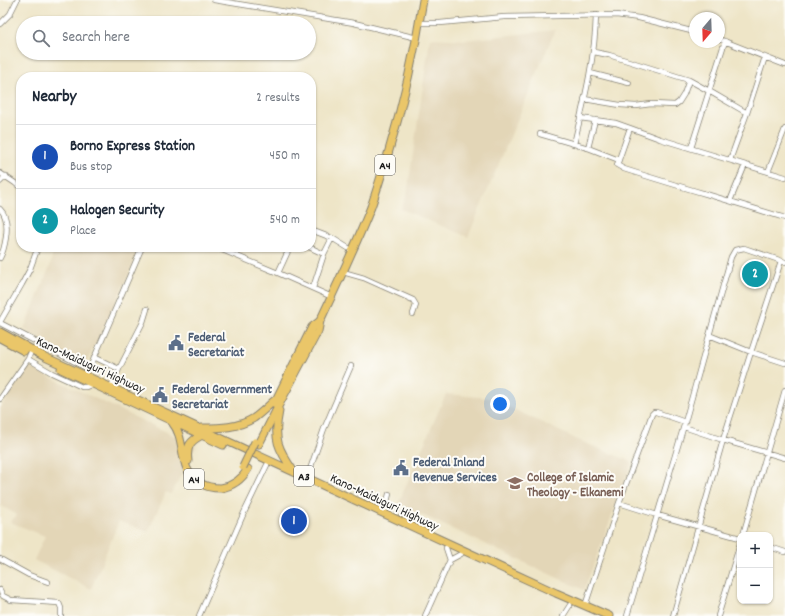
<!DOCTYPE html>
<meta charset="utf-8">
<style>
body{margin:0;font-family:Dekko,sans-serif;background:#f6f6f7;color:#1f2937}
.controls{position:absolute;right:12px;bottom:12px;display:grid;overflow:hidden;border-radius:8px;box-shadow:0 1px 3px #0004}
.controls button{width:36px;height:36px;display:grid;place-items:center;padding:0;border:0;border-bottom:1px solid #e0e1e3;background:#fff;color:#1f2937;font:20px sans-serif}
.compass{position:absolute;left:689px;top:12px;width:36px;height:36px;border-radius:50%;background:#fff;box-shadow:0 1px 3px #0004;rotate:199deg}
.you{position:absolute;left:500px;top:404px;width:14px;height:14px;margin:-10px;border:3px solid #fff;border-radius:50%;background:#1a73e8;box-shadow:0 0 0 6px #1a73e833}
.badge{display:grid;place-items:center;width:26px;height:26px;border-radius:50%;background:#d1495b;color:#fff;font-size:13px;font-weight:700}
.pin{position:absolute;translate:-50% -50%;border:2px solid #fff;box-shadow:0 1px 4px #0006}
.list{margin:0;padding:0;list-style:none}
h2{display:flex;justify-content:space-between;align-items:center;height:52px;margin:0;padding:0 16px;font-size:17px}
h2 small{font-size:13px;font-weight:400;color:#747a83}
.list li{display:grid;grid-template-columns:26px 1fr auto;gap:12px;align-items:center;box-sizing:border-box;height:64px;padding:0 16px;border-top:1px solid #e0e1e3}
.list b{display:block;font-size:15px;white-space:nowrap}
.list p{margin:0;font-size:13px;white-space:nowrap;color:#747a83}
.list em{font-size:13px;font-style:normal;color:#747a83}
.icon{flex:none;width:22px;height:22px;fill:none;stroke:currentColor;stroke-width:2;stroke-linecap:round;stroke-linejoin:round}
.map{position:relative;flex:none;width:785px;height:616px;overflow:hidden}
.search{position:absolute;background:#fff;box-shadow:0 1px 3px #0004;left:16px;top:16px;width:300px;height:44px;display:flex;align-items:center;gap:10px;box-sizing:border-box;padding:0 14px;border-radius:22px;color:#747a83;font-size:15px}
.panel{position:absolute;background:#fff;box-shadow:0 1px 3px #0004;left:16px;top:72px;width:300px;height:180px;border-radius:16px}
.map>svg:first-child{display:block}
.built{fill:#e3d6b7}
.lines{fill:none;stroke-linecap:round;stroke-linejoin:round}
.minor-casing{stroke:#858072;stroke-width:6}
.highway-casing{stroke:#858072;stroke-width:9}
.minor{stroke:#fff;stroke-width:4.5}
.highway{stroke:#eac669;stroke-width:7}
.highway-bridge-casing{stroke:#858072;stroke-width:9;stroke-linecap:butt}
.highway-bridge{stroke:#eac669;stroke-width:7}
.labels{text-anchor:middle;stroke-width:4;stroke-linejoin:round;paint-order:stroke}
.shield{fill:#fdfcf7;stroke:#605f5e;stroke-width:1}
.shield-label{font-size:12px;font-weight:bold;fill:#1c1c1c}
.service-label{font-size:13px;font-weight:bold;fill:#4e5e75;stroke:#fdfcf7;text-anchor:start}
.street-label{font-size:13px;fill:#1c1c1c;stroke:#fdfcf7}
.education-label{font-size:13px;font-weight:bold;fill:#785e54;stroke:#fdfcf7;text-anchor:start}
</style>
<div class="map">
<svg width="785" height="616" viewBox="0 0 785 616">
<rect width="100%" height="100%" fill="#fdfcf7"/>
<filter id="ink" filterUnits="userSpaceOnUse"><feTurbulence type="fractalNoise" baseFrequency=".025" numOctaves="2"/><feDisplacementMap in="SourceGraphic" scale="8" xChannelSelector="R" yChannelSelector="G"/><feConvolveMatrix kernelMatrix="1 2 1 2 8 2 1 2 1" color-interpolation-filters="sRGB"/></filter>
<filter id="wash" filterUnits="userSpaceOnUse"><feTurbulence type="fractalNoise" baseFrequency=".012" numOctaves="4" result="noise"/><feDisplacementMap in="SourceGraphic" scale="16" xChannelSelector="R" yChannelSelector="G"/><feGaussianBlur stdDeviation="0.9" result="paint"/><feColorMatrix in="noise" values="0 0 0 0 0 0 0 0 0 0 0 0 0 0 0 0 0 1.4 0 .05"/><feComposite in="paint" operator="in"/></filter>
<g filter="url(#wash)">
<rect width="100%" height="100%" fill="#eee5c7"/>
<!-- built -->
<path class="built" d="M555,30l-87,207 -67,-28 6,-14 23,-157 36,2z
M54,247h87l-23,51 -33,67 -31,-15 -30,-21 26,-63z
M27,366l169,80 -25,48 -5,-2 -18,40 -29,-11 -28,68 -57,-29 11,-24 -35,-14 7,-7 -17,-10v-97z
M446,394l44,4 88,42 54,22 -48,128 -186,-86z"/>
</g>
<g filter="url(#ink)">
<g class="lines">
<defs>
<path id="minor" d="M214,0l140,23 63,15
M419,23h21l64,-6 112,-2 23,3 56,14
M0,24l10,-10 7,-14
M719,39l66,26
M594,52l15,3 80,25 20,11 38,22
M590,73l39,10
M584,99l36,6 16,1 15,-2 24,1 4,-3 5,-8 5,-14
M580,118l36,5 14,5
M540,134l48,14 31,12
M574,144c10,-42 21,-85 22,-129
M588,148l7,-28
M691,148l34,-107
M730,160l17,-47 18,-56
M768,172l17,-43
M0,173l15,10 6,5
M785,177l-125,-38 -30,-11 -13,37 7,4c53,17 107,32 161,49
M0,182l6,-6
M730,201l15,-36
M0,209c2,2 4,5 5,8 4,11 0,31 -5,41
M311,230l21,8 21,13
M215,247l63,26 54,24
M309,247l15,7
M343,272l21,6 49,22 3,5 -3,9
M278,273l12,-26
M313,288l11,-34 8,-16
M0,322l22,-38 8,-15 8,-22
M0,323l85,44h4l3,-4 50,-116
M709,335l42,17 34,11
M94,357l25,12
M28,359l24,14 30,14h4l7,-3
M110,389l9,-20 24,-47 4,-13
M0,399l28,-40 2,-5
M684,427l39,13 62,18
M307,478l17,-49 27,-63
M619,503l38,12 83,23
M384,513l5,-19
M743,535l42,-145
M770,547l15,5
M0,559l29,16 19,7
M450,560l11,-6
M0,590l3,6 8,4 48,3 2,5v8
M585,606l34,-103 33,-89 2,-2h2l29,10
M199,616l44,-101 24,-50
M425,616l25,-56 -4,-12
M563,616l7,-11
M627,616l58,-194 46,-165 4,-7 9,-2 41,14
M673,616l50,-176 28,-88 30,-91
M718,616l22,-72"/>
<path id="highway" d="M0,332l45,25 511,236 53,23
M0,338l24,13
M61,369l162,76
M274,404l38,-77 8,-6
M279,411c-6,28 -1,38 15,61
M172,422c16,19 4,47 28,61 6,4 13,5 21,5 12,-2 21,-9 27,-19
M202,428c18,0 36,0 52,-10 7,-5 14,-12 21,-18
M259,444l23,-45 36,-68 2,-10c18,-38 36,-76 51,-114 6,-17 11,-35 17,-53 15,-50 27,-102 35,-154
M188,461c-2,-15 2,-20 14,-26"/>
</defs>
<!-- minor casing -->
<use href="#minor" class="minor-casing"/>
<!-- highway casing -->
<use href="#highway" class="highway-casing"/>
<!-- minor -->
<use href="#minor" class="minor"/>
<!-- highway -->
<use href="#highway" class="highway"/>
<defs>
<path id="highway-bridge" d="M243,467l12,-25"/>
</defs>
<!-- highway-bridge casing -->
<use href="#highway-bridge" class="highway-bridge-casing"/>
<!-- highway-bridge -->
<use href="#highway-bridge" class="highway-bridge"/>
</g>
</g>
<!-- icons -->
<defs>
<symbol id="civic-bare" viewBox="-9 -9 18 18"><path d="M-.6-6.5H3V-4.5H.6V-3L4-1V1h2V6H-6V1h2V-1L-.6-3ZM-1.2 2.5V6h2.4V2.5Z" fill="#5c6f8a" stroke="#fdfcf7" stroke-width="2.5" paint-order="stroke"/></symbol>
<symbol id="school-bare" viewBox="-9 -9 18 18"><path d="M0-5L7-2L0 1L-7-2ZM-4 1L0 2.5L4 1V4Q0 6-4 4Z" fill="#8d6e63" stroke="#fdfcf7" stroke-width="2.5" paint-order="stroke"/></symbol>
</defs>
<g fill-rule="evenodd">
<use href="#civic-bare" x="165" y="332" width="22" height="22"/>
<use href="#civic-bare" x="149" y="384" width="22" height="22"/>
<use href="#civic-bare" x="390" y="457" width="22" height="22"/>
<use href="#school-bare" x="504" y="472" width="22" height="22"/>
</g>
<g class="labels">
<!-- shield labels -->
<g class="shield">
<rect x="375" y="155" width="20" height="20" rx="3"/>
<rect x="294" y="466" width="20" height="20" rx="3"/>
<rect x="184" y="469" width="20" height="20" rx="3"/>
</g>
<g class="shield-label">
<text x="385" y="169">A4</text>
<text x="304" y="480">A3</text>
<text x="194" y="483">A4</text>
</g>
<!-- service labels -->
<g class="service-label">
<text x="188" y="341">Federal<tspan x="188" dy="15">Secretariat</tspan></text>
<text x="172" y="393">Federal Government<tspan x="172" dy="15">Secretariat</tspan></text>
<text x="413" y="466">Federal Inland<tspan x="413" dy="15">Revenue Services</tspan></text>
</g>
<!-- street labels -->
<g class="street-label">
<text transform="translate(91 364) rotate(25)" y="5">Kano-Maiduguri Highway</text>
<text transform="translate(385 501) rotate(25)" y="5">Kano-Maiduguri Highway</text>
</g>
<!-- education labels -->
<g class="education-label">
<text x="527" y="481">College of Islamic<tspan x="527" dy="15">Theology - Elkanemi</tspan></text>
</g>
</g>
</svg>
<div class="controls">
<button>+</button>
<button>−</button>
</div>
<svg class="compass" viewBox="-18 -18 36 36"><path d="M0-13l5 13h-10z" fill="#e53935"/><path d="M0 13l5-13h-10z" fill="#747a83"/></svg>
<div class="you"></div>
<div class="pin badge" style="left:294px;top:521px;background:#1a4fb4">1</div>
<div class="pin badge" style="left:755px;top:274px;background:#0f9aa8">2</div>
<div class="search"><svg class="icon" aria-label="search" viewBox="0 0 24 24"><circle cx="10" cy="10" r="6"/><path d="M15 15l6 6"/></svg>Search here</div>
<section class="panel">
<h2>Nearby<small>2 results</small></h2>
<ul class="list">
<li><span class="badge" style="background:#1a4fb4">1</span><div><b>Borno Express Station</b><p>Bus stop</p></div><em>450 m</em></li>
<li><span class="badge" style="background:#0f9aa8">2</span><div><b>Halogen Security</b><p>Place</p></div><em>540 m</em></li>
</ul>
</section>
</div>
